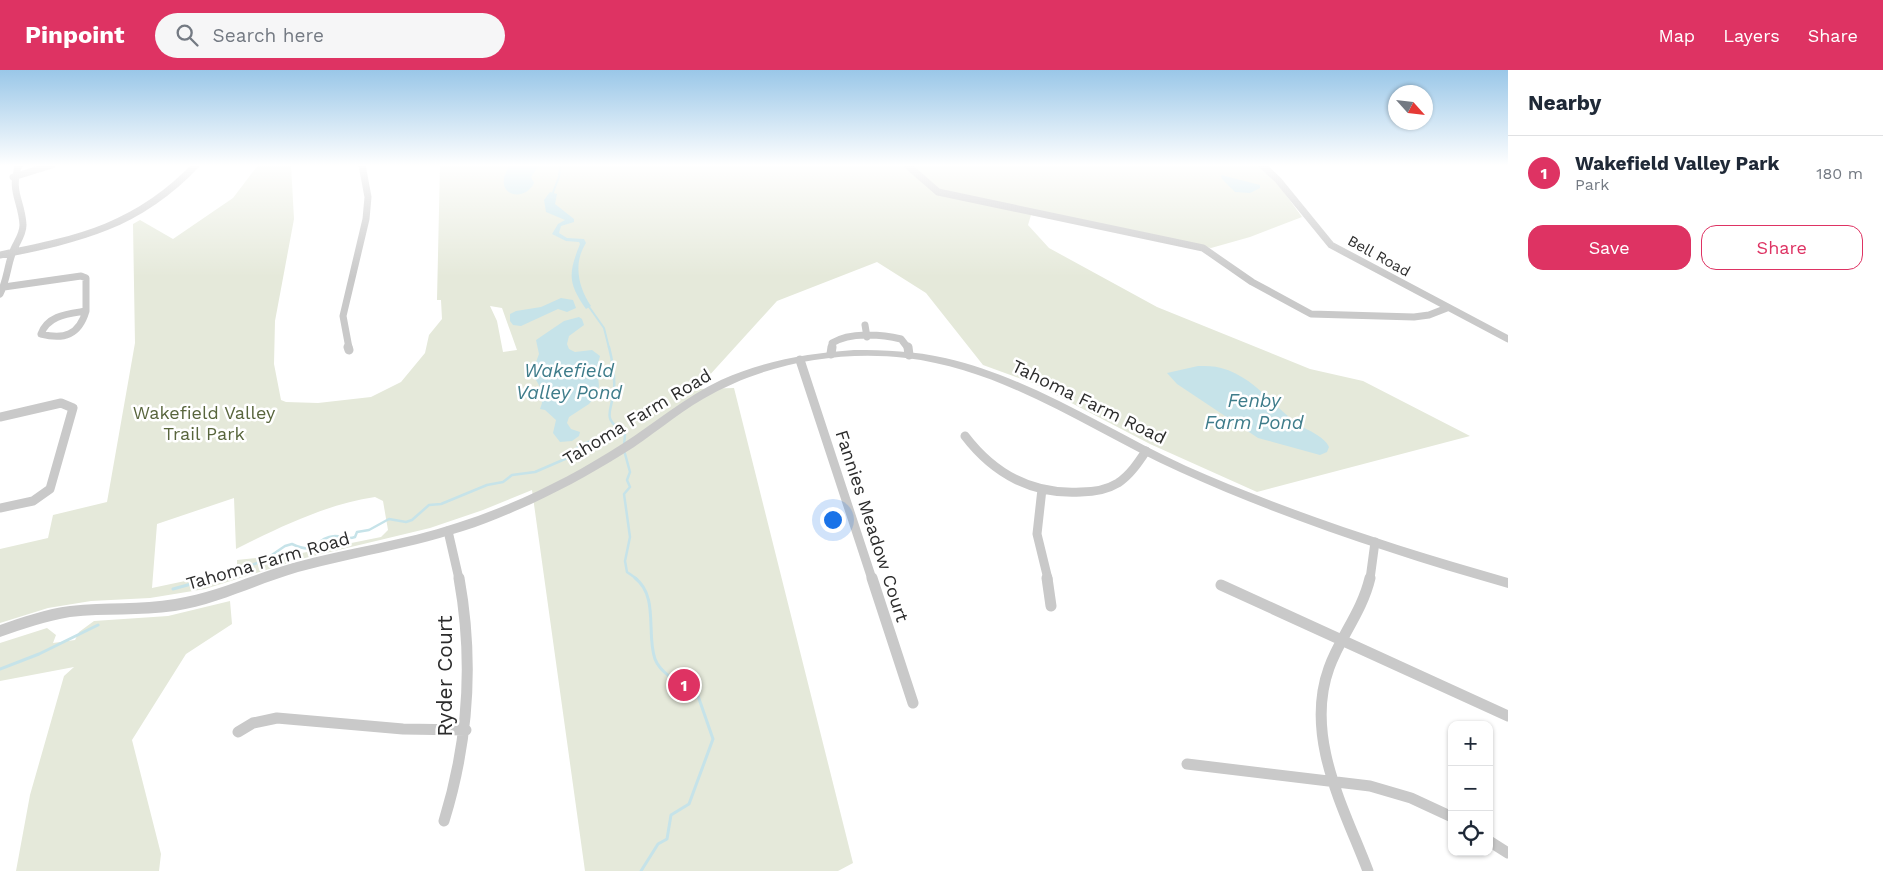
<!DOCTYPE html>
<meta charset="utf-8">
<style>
body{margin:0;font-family:"Work Sans",sans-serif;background:#f6f6f7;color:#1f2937}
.controls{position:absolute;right:15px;bottom:15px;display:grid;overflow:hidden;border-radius:10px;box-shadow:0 1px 4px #0004}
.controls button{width:45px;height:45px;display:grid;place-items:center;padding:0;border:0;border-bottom:1px solid #e0e1e3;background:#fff;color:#1f2937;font:25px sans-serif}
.compass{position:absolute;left:1388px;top:15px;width:45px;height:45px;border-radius:50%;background:#fff;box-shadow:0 1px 4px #0004;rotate:117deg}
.you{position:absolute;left:832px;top:449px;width:18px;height:18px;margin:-12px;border:4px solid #fff;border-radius:50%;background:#1a73e8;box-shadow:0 0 0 8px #1a73e833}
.badge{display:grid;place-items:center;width:32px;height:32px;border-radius:50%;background:#de3363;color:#fff;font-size:16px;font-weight:700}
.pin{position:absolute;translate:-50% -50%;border:2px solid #fff;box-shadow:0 1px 5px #0006}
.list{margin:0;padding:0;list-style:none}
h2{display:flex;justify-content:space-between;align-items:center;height:65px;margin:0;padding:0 20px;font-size:21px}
h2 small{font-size:16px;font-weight:400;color:#747a83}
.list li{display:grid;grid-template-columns:32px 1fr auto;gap:15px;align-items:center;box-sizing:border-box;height:75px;padding:0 20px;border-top:1px solid #e0e1e3}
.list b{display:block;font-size:19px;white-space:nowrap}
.list p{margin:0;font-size:16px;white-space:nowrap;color:#747a83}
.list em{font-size:16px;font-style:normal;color:#747a83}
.actions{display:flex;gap:10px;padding:15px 20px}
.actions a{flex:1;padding:11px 0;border:1px solid #de3363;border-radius:15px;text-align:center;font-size:18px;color:#de3363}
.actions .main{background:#de3363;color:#fff}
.icon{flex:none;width:28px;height:28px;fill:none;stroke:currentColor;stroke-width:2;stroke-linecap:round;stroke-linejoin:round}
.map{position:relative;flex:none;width:1508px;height:801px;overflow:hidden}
header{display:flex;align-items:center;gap:30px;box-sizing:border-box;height:70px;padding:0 25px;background:#de3363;color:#fff}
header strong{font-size:24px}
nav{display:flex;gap:28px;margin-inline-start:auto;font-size:18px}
.search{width:350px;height:45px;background:#f6f6f7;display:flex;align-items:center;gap:12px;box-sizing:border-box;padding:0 18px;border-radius:28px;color:#747a83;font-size:19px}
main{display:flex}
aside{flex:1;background:#fff}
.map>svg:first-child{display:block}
.green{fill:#e5e9da;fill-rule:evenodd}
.water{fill:#c6e3e9}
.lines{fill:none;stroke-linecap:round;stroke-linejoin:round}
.stream-far2{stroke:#c6e3e9;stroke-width:2}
.stream-far1{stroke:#c6e3e9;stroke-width:2.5}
.stream{stroke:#c6e3e9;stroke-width:3}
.minor-far2{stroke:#c9c9c9;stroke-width:7}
.minor-far1{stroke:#c9c9c9;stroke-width:9}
.minor{stroke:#c9c9c9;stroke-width:11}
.tertiary{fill:#c9c9c9;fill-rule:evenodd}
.labels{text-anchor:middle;stroke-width:5;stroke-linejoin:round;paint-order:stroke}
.far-street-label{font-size:15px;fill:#2c2c2c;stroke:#fff}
.street-label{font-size:18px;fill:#2c2c2c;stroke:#fff}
.park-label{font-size:18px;fill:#58653c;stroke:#fff}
.water-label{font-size:19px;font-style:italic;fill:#3e7c8a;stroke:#fff}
.near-street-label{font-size:21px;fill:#2c2c2c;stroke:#fff}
</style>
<header>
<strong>Pinpoint</strong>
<div class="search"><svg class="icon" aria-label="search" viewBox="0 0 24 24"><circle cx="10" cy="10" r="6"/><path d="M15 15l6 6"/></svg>Search here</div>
<nav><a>Map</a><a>Layers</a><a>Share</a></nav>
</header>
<main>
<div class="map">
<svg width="1508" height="801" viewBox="0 0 1508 801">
<rect width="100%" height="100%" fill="#fff"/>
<!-- green -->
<path class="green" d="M258,95h33l3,54 -19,102 -1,43 7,36 5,2 32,1 53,-6 30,-15 24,-29 4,-18 13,-16 -1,-19h-4l3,-135h819l21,22 22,30 -52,20 -39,11 -92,-20 -88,-13 -3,10 21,23 108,59 153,62 53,12 107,55 -213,56 -107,-48 -115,-60 -52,-19 -57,-72 -49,-31 -100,39 -80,88 37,-1 119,475 -15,8h-253l-53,-381 -49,20 -53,18 -129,31 -96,30 -55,9 -59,3 -43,7 -48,15v-74l48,-11 5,-23 54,-13 28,-159 -2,-119 7,-4 33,19 60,-41zM490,236l12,2 15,42 -14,2 -6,-31zM375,427l8,4 5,29 -7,7 -79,16 -65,7v10l-85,18 5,-64 77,-26 2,51c44,-22 91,-45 139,-52z
M230,531l2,23 -46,30 -54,86 29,114 -2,17h-143l14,-76 34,-119 10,-9 -74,14v-38l47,-15 9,7 -3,8 22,-3 4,-8 15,-11 74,-5z"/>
<!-- water -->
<path class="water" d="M510,95h29l-8,12 3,6c-10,21 -44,12 -24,-18z
M1221,105l39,10v3l-10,5 -15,-1 -13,-13z
M550,122l7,2 -2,10 19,15v3l-13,4 -2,7 8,5 17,1 2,4c-13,20 -8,44 5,63l-5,3c-18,-26 -18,-35 -6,-65l-1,-2 -13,-1 -14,-7 6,-10 7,-4 -19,-8 -2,-12z
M561,228l12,2 3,8 -9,4 -9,-3 -37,17 -8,-1 -3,-4v-7l6,-3 25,-4z
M579,247l3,2 2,6 -15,11 -2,8 2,5 6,3 17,-2 8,6 -3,11 2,19 -2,8 -8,10 -20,13 -2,6 4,6 9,3 -1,4 -7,5 -12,1 -7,-9 3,-13 -11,-10 -5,-1 2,-6 -2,-16 -8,-14 7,-19 -3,-14 28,-19z
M1198,296c8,0 16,0 23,2 31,8 51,36 74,54 10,8 29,13 34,25l-2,5 -7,3 -62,-17 -81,-54 -10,-11z"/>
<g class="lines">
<!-- stream-far2 -->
<path class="stream-far2" d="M552,125l7,-18 1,-12
M587,234l17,24 5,20"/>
<!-- stream-far1 -->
<path class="stream-far1" d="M609,277c3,12 6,31 5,43 -3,26 -13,25 11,45l-1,10
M624,380l6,22 -3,8 3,7 -6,7 6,43 -5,24 2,11 10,7
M210,509l53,-18 22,-15 7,-2c28,13 20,-6 43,-8 8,0 12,4 20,1l2,-5 12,-2 20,-11 17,3 6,-2 17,-15 12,-1 46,-19 16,-3 9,-7 23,-3 37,-16c3,-13 20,-15 30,-18 5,-1 10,-6 14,-9"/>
<!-- stream -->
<path class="stream" d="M635,508c24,18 11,56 20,81 6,16 28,26 42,34l16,46 -24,65 -18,11 -4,24 -9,5 -17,27
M173,519l40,-11
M0,599l39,-15 59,-29"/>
<!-- minor-far2 -->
<path class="minor-far2" d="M907,95l31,27 265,56 49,34 59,32 103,3 15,-2 18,-7
M1262,95l16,15 53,65 177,94
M13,107l39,-12
M0,185c80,-16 138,-29 196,-90
M4,217l77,-11 5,2v33
M0,224c7,-14 7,-26 12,-40 3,-10 11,-18 11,-29 -1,-24 -14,-34 -4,-60
M86,241c-7,24 -22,29 -45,23 7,-19 27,-20 45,-23z
M865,255l2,12
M349,278l-6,-32 23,-97 2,-22 -6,-32
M832,278v-5c18,-11 49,-9 69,-4l7,9"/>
<!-- minor-far1 -->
<path class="minor-far1" d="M348,277l1,3
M908,277l1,8
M831,284l1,-7
M800,290l72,219
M0,347l61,-14 12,5 -23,81 -17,12 -33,7
M965,366c29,38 68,59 116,56 12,0 27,-3 37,-9 12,-8 20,-20 28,-32
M1042,419l-5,45 11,45
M448,461l11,48
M1370,509l5,-37"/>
<!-- minor -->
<path class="minor" d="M872,508l41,125
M1047,508l4,28
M1221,515l287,131
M238,662l15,-9 24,-5 126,11 63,1
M1187,694l183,22 41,12 41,19
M444,751c25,-81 30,-160 15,-243
M1489,771l19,12
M1368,801c-24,-63 -64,-134 -39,-203 11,-31 33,-56 41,-90"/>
<!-- tertiary -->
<path class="tertiary" d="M854,280c31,0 61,1 91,8 87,20 161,71 241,108 104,46 213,81 322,112v10c-111,-32 -222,-68 -328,-116 -91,-41 -173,-102 -274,-114 -69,-8 -143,6 -203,41 -28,16 -52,38 -80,55 -43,27 -90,51 -137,69 -61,23 -125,32 -188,49 -41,12 -80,32 -123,39 -35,5 -70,2 -105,6 -24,4 -47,12 -70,20v-12c23,-8 46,-16 70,-19 35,-4 71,-1 105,-7 41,-6 78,-25 118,-36 54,-15 111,-22 164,-40 57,-18 114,-46 165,-79 33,-21 63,-47 99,-64 42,-19 88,-27 133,-30z"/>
</g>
<!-- sky -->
<linearGradient id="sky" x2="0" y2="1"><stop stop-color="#9ac7e8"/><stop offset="0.46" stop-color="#fff"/><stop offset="1" stop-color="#fff" stop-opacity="0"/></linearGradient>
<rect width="1508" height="207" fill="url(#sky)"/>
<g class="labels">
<!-- far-street labels -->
<g class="far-street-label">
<text transform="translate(1379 186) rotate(29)" y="5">Bell Road</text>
</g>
<!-- street labels -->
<g class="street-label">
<text transform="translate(1089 332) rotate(26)" y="6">Tahoma Farm Road</text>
<text transform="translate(637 347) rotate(-31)" y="6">Tahoma Farm Road</text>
<text transform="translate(872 456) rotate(72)" y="6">Fannies Meadow Court</text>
<text transform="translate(268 491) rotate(-16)" y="6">Tahoma Farm Road</text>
</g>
<!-- park labels -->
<g class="park-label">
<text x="204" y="349">Wakefield Valley<tspan x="204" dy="21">Trail Park</tspan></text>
</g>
<!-- water labels -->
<g class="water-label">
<text x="569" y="307">Wakefield<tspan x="569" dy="22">Valley Pond</tspan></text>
<text x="1254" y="337">Fenby<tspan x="1254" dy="22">Farm Pond</tspan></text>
</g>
<!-- near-street labels -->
<g class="near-street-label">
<text transform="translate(445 606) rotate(-90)" y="7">Ryder Court</text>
</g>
</g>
</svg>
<div class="controls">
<button>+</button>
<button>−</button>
<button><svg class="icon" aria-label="locate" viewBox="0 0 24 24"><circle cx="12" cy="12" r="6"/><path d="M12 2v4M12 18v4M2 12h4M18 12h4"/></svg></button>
</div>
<svg class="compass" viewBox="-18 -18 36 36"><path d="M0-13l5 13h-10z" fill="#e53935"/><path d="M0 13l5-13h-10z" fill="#747a83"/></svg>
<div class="you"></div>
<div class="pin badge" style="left:684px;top:615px">1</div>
</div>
<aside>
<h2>Nearby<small></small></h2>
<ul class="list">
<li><span class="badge">1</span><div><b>Wakefield Valley Park</b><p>Park</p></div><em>180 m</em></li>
</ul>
<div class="actions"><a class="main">Save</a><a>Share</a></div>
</aside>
</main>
